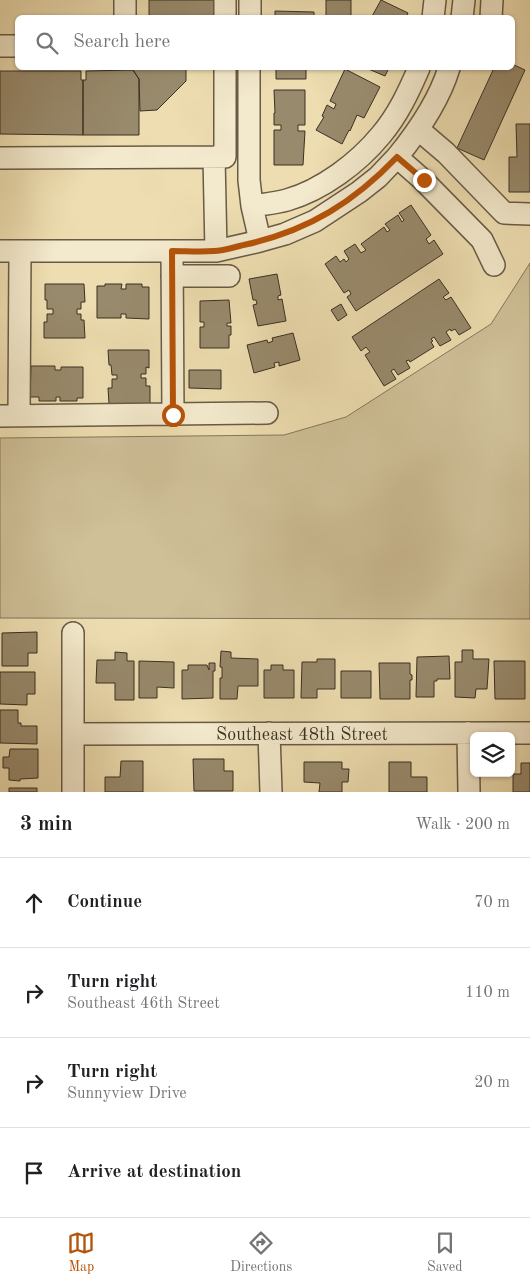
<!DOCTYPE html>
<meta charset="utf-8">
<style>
body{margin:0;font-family:"Old Standard TT",serif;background:#f6f6f6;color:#202124}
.controls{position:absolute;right:15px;bottom:15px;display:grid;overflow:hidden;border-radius:8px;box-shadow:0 1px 4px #0004}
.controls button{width:45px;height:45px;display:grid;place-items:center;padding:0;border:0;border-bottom:1px solid #e0e0e0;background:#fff;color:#202124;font:25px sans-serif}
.stop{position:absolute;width:15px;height:15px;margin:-11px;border:4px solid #b45309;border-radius:50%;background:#fff}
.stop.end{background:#b45309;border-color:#fff;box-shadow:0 1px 5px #0008}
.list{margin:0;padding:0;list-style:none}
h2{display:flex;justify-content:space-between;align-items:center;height:65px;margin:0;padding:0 20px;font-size:21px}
h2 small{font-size:16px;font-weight:400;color:#757577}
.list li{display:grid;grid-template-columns:32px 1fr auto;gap:15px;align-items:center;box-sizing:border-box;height:90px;padding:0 20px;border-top:1px solid #e0e0e0}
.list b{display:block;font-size:19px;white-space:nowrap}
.list p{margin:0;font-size:16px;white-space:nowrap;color:#757577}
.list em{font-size:16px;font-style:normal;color:#757577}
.icon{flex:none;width:28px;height:28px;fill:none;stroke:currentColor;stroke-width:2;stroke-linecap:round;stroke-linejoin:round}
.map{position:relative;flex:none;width:530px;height:792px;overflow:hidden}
.search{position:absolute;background:#fff;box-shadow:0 1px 4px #0004;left:15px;right:15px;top:15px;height:55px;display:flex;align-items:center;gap:12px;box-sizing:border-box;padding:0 18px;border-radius:8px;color:#757577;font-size:19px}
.sheet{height:425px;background:#fff}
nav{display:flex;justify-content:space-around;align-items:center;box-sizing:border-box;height:70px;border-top:1px solid #e0e0e0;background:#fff;font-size:14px;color:#757577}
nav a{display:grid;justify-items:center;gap:2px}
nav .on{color:#b45309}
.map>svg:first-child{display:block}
.green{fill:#cfc098;stroke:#85785e}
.building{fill:#988a6c;stroke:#3b3023}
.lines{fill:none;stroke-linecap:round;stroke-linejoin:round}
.minor-casing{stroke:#685b46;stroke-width:24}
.minor{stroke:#f3e9cc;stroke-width:21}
.route{stroke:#b45309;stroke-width:6}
.labels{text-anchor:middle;stroke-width:4.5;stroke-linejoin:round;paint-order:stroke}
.street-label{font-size:18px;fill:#3b3023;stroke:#f3e9cc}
</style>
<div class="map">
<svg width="530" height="792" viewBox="0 0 530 792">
<rect width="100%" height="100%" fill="#edddb0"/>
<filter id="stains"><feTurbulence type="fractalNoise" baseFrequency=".004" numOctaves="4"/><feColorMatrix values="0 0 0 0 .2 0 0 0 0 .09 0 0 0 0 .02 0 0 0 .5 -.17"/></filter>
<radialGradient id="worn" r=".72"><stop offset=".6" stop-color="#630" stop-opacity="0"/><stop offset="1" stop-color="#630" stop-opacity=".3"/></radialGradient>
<!-- green -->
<path class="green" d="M530,263v356l-530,-1v-180l284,-3 62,-18 145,-93z"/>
<!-- building -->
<path class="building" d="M149,0h68v18h-68z
M326,0h25v18h-25z
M381,0l27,13 -2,5h-35z
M275,11l39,1v6h-39z
M512,64l13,6 -41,90 -27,-12 37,-80h18z
M137,68h49v13l-29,29 -17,1 -1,-32 -6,-9z
M276,68h30v11h-30z
M366,68h23l-4,8z
M345,69l35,18 -16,31 -7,-3 -7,16 -1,-1 -7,14 -26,-14 8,-13 -2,-1 5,-11 7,4 2,-5 -6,-3z
M133,70l6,9v56h-56v-55h3v-9z
M0,71h81v9h2v55l-83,-1z
M274,90h31v35h-7v6h7l-2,34h-29v-35h7v-5h-7v-12h1z
M516,124h14v68h-21v-35h8z
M411,205l20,30 -5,4 3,5 5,-4 9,14 -87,57 -9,-14 4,-3 -2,-4 -5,3 -19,-29 11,-8 4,6 4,-3 2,3 3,-3 -5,-8 11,-7 6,9 5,-3 -5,-6 23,-17 3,5 3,-2 -5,-6 13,-9 4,7 2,-2 -5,-7z
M277,274l4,21 -3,1v4l4,-1 4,22 -28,5 -5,-21 4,-1 -1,-4h-3l-4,-21z
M439,279l10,14 -6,4 3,3 5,-3 20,31 -12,7 -4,-6 -4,2 -1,-2 -4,3 5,8 -11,6 -6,-9 -3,2 2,2 -2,1 3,5 -24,15 -1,-2 -3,1 4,7 -12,7 -4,-6 -3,2 5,8 -12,7 -19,-31 5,-3 -4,-5 -5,4 -9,-14z
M45,284h39l1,18h-4v7h-4v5h4v6h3l1,18h-41v-16h3v-8h6v-5h-6v-9h-2z
M105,284h17l-1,5h5v-5h16v3h7v32l-23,-1v-4h-5v4h-24v-32h8z
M229,300l2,23h-4v3h4v9h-2v13h-29v-21h4v-5h-4v-21z
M341,304l6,11 -9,6 -7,-11z
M293,333l7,27 -21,6v-4l-5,1 1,4 -21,6 -7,-28 20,-5 1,3 5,-2 -1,-3z
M108,350h41v18l-3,-1v7h-5v4h5v8h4v18h-41l-1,-16h4v-9h5v-4h-5l-1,-10h-2z
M31,366h24v4h6v-3h22v31h-6v3h-17v-4h-4v4h-17v-4h-9z
M189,370h32v19l-32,-1z
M37,632v21h-9v13h-26v-33z
M462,650h11v9h16l-2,30h-11l-1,9 -20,-1v-35h7z
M221,651l10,1v6l27,1v27h-20l-1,13h-17v-21h2v-11h-2z
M115,652l12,1v8h7v39h-19v-17h-19l1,-23h18z
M449,656l1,23h-13v2h-3v16h-18l1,-40z
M317,659h18v30h-18v9h-16l1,-36h15z
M139,661l35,1v26l-17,-1v11h-18z
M494,661h31v38h-30z
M209,663h6v8h-2v27l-31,1v-29h6v-5h19l2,5z
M379,663h31v11l2,1v5h-2v19h-30z
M271,665h12v5h11v28h-30v-28h7z
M341,671h30v27h-30z
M0,672h35v22h-8v11l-27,-1z
M0,710h18v13h3v3h16v18l-37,-1z
M10,749h28v29l-18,1v2l-11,-1v-12h-6v-11h6z
M193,759h31v12h9v20h-39z
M121,761h22v31h-38v-15h15z
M304,762h38v7h7l-1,13h-6v10h-23l1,-9 -16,-1z
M389,762h22v15h16v15h-38z
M521,763h9v29h-17v-18h8z
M9,788h28v4h-28z"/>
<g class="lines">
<defs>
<path id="minor" d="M125,0v18
M225,0v18
M250,18v-18
M433,18l2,-18
M462,18l2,-18
M491,18l1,-18
M0,46h18
M249,68v112l3,26
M449,68c-10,33 -30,62 -52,89l26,23 59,60 12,25
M419,130l27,23 58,60 26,1
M214,157l2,94
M0,158l225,-1v-89
M260,241l-8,-35c12,-2 24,-3 35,-6 35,-10 71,-37 94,-65 17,-20 28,-44 38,-67
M0,251h216l44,-10 25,-7 30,-13 44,-29 19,-15 19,-20
M172,251l1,164
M172,276h57
M0,416l267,-3
M19,416l1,-165
M73,633v159
M269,733l2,59
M468,733l1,59
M73,734l457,-1"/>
</defs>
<!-- minor casing -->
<use href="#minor" class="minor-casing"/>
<!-- minor -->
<use href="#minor" class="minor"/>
</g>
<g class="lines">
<!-- route -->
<path class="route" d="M173,415l-1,-164c14,0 28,1 42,0 11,0 23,-5 34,-7 61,-14 106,-42 149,-87l27,23"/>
</g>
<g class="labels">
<!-- street labels -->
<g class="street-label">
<text x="302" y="740">Southeast 48th Street</text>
</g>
</g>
<rect width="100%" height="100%" filter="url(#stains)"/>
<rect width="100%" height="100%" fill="url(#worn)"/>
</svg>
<div class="controls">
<button><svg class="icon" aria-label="layers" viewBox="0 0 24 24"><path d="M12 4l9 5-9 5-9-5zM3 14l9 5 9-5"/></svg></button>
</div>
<div class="stop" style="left:173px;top:415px"></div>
<div class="stop end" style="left:424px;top:180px"></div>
<div class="search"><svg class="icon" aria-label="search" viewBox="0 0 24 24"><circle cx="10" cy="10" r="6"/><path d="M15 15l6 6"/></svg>Search here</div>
</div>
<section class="sheet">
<h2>3 min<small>Walk · 200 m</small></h2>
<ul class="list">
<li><svg class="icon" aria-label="ahead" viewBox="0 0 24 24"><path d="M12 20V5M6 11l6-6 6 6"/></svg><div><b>Continue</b></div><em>70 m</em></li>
<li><svg class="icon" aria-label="right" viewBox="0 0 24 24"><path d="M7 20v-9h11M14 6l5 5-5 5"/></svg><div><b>Turn right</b><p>Southeast 46th Street</p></div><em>110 m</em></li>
<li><svg class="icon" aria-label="right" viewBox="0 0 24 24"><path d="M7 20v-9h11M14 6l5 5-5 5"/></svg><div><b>Turn right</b><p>Sunnyview Drive</p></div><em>20 m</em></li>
<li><svg class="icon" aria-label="arrive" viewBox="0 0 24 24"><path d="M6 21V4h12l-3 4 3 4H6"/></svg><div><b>Arrive at destination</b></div></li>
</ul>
</section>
<nav>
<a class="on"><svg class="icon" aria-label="map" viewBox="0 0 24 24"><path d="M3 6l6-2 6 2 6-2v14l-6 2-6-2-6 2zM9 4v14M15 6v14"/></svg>Map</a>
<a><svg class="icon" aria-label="directions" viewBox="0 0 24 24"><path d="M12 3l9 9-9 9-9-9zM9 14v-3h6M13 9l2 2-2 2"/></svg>Directions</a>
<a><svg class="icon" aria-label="saved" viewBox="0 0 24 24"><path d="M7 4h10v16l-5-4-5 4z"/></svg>Saved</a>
</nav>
